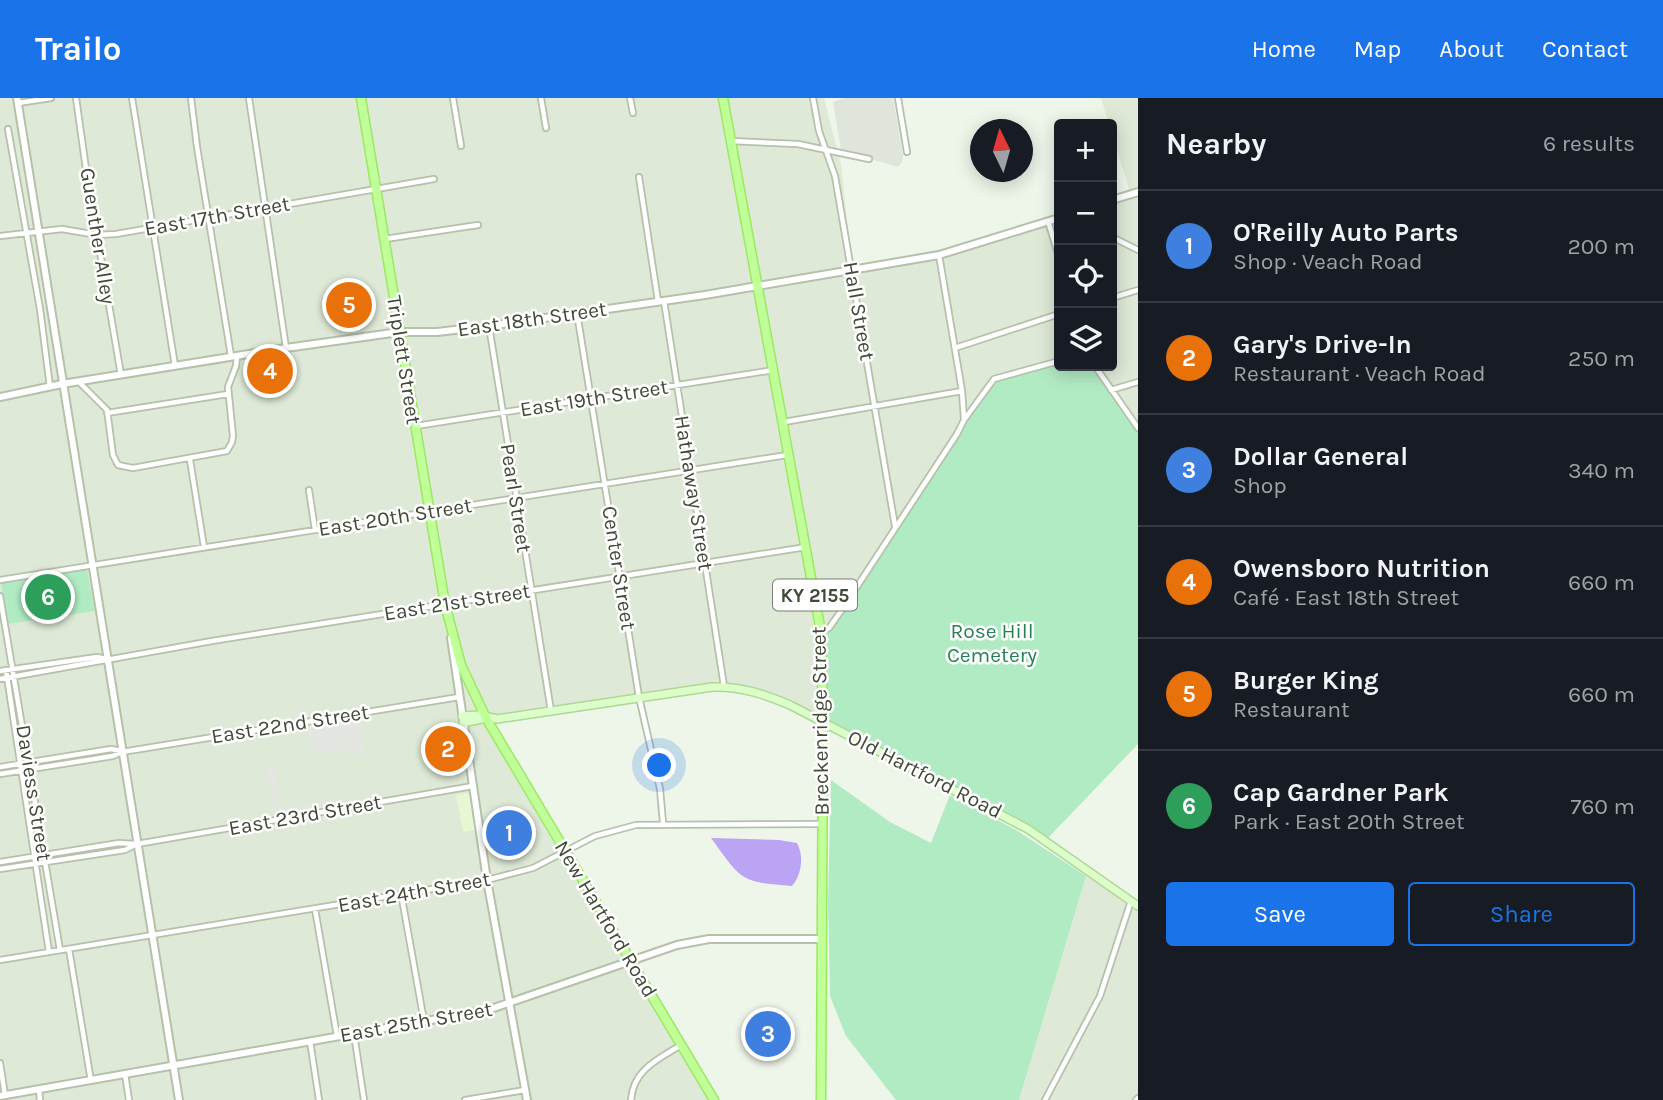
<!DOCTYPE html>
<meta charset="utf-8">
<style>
body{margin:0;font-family:Karla,sans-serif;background:#242831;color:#f1f3f6}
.controls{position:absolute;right:21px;top:21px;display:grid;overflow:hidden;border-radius:7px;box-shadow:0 4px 18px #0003}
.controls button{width:63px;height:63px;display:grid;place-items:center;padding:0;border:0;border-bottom:2px solid #363941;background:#171b24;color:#f1f3f6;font:35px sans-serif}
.compass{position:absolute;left:970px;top:21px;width:63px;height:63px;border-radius:50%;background:#171b24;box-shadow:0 4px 18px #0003;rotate:355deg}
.you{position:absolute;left:660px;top:668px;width:24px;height:24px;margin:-18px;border:5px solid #fff;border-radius:50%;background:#1a73e8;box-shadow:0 0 0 10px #1a73e833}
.badge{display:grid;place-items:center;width:46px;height:46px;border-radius:50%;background:#1a73e8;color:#fff;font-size:23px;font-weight:700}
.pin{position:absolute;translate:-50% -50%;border:4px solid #fff;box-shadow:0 2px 7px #0006}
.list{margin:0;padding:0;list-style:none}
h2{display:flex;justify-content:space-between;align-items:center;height:91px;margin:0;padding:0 28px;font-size:30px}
h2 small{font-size:23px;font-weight:400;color:#9ea1a6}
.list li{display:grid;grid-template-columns:46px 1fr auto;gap:21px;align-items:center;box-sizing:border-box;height:112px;padding:0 28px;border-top:2px solid #363941}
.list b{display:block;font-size:26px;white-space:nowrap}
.list p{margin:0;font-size:23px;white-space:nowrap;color:#9ea1a6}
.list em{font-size:23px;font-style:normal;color:#9ea1a6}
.actions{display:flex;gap:14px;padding:21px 28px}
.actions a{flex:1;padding:16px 0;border:2px solid #1a73e8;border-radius:7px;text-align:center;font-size:24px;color:#1a73e8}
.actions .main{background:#1a73e8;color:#fff}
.icon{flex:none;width:38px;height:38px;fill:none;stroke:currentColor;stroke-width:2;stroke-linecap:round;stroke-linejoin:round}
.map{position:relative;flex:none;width:1138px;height:1002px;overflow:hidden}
header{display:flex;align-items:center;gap:42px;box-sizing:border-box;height:98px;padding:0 35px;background:#1a73e8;color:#fff}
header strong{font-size:33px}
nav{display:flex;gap:38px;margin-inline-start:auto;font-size:24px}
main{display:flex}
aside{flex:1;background:#171b24}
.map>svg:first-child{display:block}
.residential{fill:#dfe9d7}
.commercial{fill:#e7f7d4}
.industrial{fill:#e0e5db}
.green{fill:#b1ebc4}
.parking{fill:#e4e7e1}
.water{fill:#bba4f4}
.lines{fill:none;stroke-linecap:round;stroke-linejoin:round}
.minor-casing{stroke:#b6c1ab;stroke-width:8}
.tertiary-casing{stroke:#b6c1ab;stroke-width:10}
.secondary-casing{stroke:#afd797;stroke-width:10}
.primary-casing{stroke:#9ae963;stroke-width:11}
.minor{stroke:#fff;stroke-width:4.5}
.tertiary{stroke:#fff;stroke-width:6}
.secondary{stroke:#dcffca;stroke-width:7}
.primary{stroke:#c1ff99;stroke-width:8}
.labels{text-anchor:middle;stroke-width:5;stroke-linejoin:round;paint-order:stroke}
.shield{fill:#fff;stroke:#798073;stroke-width:2}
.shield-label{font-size:19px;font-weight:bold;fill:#404a37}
.street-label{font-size:21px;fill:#404a37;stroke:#fff}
.park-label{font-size:21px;fill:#277f54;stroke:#fff}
</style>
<header>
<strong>Trailo</strong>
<nav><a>Home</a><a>Map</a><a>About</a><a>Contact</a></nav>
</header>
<main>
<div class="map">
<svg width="1138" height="1002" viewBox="0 0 1138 1002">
<rect width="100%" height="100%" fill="#eef5e9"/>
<!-- residential -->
<path class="residential" d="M0,0h824l17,67 11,105 87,-15 120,-37v143l-236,360 -89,-34 -95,10 -156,25 83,130 145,248h-711z
M1101,0h37v330l-43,-62h17v-170l17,-7 -17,-56v-9h-3z
M1086,778l52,29v195h-119z"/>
<!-- commercial -->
<path class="commercial" d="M469,695l6,37 -12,2 -7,-37z"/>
<!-- industrial -->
<path class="industrial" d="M845,0h48l10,58 -1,6 -4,5 -57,-17 -8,-48z"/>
<!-- green -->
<path class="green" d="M1059,263v5h36l43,62v316l-92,96 -223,-119 -2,-89 8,-4 165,-249z
M87,472l8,41 -88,13 -6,-41z
M831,682l59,42 41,21 19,-48 66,35 70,46 -67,224h-123l-50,-64 -16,-40 -2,-95z"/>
<!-- parking -->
<path class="parking" d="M360,619l5,38 -8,2 -1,-7 -43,4 -6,-28z
M273,668l8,43 66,-11v3l-72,12 -8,-46z"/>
<!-- water -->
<path class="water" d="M711,740l68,2 18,3c7,12 5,32 -5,43 -53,-4 -50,-6 -81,-48z"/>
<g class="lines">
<defs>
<path id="minor" d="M76,0l11,78 34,199
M132,0l43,268
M191,0l6,49 34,209
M249,0l37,250
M453,0l8,48
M541,0l5,30
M630,0l3,15
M813,0l6,33 16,45 60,350
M898,0l9,54
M18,5l33,-5
M8,31l32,180 10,78
M731,43l67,3 71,15
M639,79l19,124
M1048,123l11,36
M0,138l62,-7 35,6 19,-1 318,-55
M1112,139l26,13
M385,141l93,-14
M939,157l23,136 2,28
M1112,200l26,-8
M664,203l60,385
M577,215l62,384 21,92 3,34
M489,228l62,385
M955,250l104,-34
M1095,268l43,62
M79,284l28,28 6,45 5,10 15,3 94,-17 5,-9 1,-6 -5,-49 8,-21 1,-10
M1111,292l27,-8
M107,315l121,-19
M784,324l178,-31
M416,328l358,-56
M190,362l14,87
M309,392l6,40
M0,482l787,-125
M0,498l60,354
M821,534l8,-4 12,-17 116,-177 7,-14 30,-41 65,-18
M6,572l43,282
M0,573l97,-14 9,2
M0,581l212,-38 594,-94
M0,669l111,-18 10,2
M0,676l113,-18 9,-4 337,-55
M0,764l119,-19 17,1
M0,771l125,-19 12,-6 336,-58
M401,795l23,128
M315,811l22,127
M69,851l22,132
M0,862l487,-80 46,-12 62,-32 41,-11 185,-1
M354,936l10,66
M310,943l9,59
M0,965l5,32
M125,976l4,26
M39,992l1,10
M465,1002l60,-10
M631,1002c2,-30 27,-41 50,-55
M1045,1002l55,-104 31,-95
M1136,1002l2,-2"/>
<path id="tertiary" d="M17,0l162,1002
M1112,102l26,-8
M0,299l62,-13 224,-36 113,-16h38l52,-6 216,-31 234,-40 120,-37
M451,540l36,242 40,220
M0,998l488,-86 189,-65 32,-6h112"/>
<path id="secondary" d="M462,618l17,-1 18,4 215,-32c28,-1 52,7 78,18l238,124 110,77
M463,625l23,-5"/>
<path id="primary" d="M361,0l84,506 16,61 25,53 228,382
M723,0l98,534 2,89 -2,379"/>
</defs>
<!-- minor casing -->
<use href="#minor" class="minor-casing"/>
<!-- tertiary casing -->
<use href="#tertiary" class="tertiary-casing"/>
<!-- secondary casing -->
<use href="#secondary" class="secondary-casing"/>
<!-- primary casing -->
<use href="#primary" class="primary-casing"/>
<!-- minor -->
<use href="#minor" class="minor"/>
<!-- tertiary -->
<use href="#tertiary" class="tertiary"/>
<!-- secondary -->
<use href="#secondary" class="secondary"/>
<!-- primary -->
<use href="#primary" class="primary"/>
</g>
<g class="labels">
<!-- shield labels -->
<rect class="shield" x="773" y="481.5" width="84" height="31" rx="5"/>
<g class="shield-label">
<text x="815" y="504">KY 2155</text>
</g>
<!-- street labels -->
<g class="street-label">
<text transform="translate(217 118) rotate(-10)" y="7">East 17th Street</text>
<text transform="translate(98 138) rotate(81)" y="7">Guenther Alley</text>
<text transform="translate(859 213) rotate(80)" y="7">Hall Street</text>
<text transform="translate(532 221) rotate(-8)" y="7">East 18th Street</text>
<text transform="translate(404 262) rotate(81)" y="7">Triplett Street</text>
<text transform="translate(594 300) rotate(-9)" y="7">East 19th Street</text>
<text transform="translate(694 395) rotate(81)" y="7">Hathaway Street</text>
<text transform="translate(516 400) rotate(81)" y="7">Pearl Street</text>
<text transform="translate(395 419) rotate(-9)" y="7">East 20th Street</text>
<text transform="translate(619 470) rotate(81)" y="7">Center Street</text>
<text transform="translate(457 504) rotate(-9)" y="7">East 21st Street</text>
<text transform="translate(820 623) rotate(-91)" y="7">Breckenridge Street</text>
<text transform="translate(290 626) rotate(-9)" y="7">East 22nd Street</text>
<text transform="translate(925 676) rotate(27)" y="7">Old Hartford Road</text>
<text transform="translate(34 695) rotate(81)" y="7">Daviess Street</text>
<text transform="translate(305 717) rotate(-10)" y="7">East 23rd Street</text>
<text transform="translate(414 794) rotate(-10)" y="7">East 24th Street</text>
<text transform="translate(606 821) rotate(59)" y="7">New Hartford Road</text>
<text transform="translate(416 924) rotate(-10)" y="7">East 25th Street</text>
</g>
<!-- park labels -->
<g class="park-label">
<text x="992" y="540">Rose Hill<tspan x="992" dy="24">Cemetery</tspan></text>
</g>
</g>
</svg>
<div class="controls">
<button>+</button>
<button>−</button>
<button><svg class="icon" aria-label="locate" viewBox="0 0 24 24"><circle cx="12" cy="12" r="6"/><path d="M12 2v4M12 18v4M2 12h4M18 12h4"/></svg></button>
<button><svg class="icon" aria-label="layers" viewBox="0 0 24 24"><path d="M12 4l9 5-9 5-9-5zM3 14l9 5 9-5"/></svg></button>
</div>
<svg class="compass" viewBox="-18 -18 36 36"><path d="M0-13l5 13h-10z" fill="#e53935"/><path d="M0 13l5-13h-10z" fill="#9ea1a6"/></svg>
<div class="you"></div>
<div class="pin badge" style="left:509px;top:735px;background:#3f7fe0">1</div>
<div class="pin badge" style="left:448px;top:651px;background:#e8710a">2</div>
<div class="pin badge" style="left:768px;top:936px;background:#3f7fe0">3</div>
<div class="pin badge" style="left:270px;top:273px;background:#e8710a">4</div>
<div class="pin badge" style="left:349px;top:207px;background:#e8710a">5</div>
<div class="pin badge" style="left:48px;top:499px;background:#2e9e5b">6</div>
</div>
<aside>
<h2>Nearby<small>6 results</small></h2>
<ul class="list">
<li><span class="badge" style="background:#3f7fe0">1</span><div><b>O'Reilly Auto Parts</b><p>Shop · Veach Road</p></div><em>200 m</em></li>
<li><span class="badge" style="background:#e8710a">2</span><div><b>Gary's Drive-In</b><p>Restaurant · Veach Road</p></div><em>250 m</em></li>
<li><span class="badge" style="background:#3f7fe0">3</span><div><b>Dollar General</b><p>Shop</p></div><em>340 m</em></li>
<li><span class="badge" style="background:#e8710a">4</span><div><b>Owensboro Nutrition</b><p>Café · East 18th Street</p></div><em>660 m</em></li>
<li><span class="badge" style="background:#e8710a">5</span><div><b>Burger King</b><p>Restaurant</p></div><em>660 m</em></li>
<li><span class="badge" style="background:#2e9e5b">6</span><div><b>Cap Gardner Park</b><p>Park · East 20th Street</p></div><em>760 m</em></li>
</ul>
<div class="actions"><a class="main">Save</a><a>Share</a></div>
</aside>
</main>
